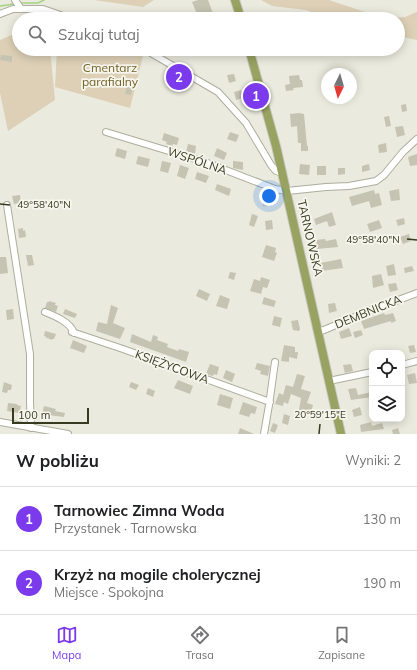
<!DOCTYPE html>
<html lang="pl">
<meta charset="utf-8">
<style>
body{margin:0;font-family:Mulish,sans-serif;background:#f6f6f6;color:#202124}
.controls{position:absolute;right:12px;bottom:12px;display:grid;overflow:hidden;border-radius:8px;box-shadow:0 2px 10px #0003}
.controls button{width:36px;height:36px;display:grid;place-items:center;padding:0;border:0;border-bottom:1px solid #e0e0e0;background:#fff;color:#202124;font:20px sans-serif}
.compass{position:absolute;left:321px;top:68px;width:36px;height:36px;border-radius:50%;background:#fff;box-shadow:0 2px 10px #0003;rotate:185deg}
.scale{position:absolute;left:12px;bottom:10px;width:77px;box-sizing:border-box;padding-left:4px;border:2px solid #373a1f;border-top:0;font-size:11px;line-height:14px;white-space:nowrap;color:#373a1f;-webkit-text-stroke:3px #f7f6ee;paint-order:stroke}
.you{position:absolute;left:269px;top:196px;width:14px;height:14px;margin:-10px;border:3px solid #fff;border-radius:50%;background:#1a73e8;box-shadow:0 0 0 6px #1a73e833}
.badge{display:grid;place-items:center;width:26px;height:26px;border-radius:50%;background:#7c3aed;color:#fff;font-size:13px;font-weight:700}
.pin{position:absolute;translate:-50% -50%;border:2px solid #fff;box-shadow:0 1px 4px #0006}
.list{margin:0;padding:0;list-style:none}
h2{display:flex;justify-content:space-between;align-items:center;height:52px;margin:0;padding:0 16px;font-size:17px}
h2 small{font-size:13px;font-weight:400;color:#757577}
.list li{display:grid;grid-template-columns:26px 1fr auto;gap:12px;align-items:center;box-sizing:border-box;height:64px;padding:0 16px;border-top:1px solid #e0e0e0}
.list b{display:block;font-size:15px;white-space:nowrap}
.list p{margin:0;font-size:13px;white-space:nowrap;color:#757577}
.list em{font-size:13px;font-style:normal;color:#757577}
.icon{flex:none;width:22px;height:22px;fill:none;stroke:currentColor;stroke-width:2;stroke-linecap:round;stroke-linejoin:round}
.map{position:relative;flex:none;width:417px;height:434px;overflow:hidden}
.search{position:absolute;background:#fff;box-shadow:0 2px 10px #0003;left:12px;right:12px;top:12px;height:44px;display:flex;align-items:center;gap:10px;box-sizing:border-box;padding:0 14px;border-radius:22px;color:#757577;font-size:15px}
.sheet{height:180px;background:#fff}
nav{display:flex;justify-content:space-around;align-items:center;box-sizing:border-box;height:56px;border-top:1px solid #e0e0e0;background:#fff;font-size:11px;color:#757577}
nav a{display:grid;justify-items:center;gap:2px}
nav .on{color:#7c3aed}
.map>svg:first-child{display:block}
.green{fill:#ddd0b6}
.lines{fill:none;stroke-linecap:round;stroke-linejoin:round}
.stream{stroke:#a5d283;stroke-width:1.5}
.building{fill:#c5c4b3}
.minor-casing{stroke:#adae9d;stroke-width:8}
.major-casing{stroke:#c7c8c0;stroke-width:10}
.minor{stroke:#fff;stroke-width:6}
.major{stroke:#98a261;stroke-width:8}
.ticks{fill:none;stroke:#373a1f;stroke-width:1.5}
.labels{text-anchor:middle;stroke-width:3.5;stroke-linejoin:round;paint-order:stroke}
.park-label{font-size:12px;fill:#726328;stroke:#f7f6ee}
.street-label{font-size:12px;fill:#373a1f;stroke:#f7f6ee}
.ticks-label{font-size:10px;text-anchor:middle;fill:#373a1f;stroke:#f7f6ee;stroke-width:3.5;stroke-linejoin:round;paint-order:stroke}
</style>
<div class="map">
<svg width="417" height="434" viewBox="0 0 417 434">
<rect width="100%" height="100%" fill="#eaeade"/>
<!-- green -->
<path class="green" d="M94,0h60l-11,7z
M261,0h68l36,12 24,6 16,-1 12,-5v28l-19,-4v-17h-58l-19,-3 -15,-6 -34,-4z
M19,32v17h31l5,51 -47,31 -8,-38v-53z
M57,49h78l8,7 -13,52 -75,-21z"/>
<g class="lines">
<!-- stream -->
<path class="stream" d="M21,3h17l6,-3
M0,6l14,-2"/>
</g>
<!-- building -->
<path class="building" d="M198,0h10l7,19h-16l-7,-17z
M1,55l11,1v6l-12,-2z
M234,74l2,7 -7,2 -2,-8z
M299,75l1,5h2l1,7 -10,1 1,2 -8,1 -1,-6 5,-1 -1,-8z
M128,81l6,2 -3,12 -6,-1z
M241,90l2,8 -7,2 -2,-8z
M406,104l1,7 -5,1 -1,-7z
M299,113l5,1 3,32h1v5h-7v-8h-3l-1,-17 -6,1 -1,-13z
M389,116l2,10 -5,1 -2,-10z
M403,126l2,9 -8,2 -2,-10z
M230,132l9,3 -3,7 -9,-3z
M164,133l15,5 -2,7 -4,-1 -1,2 -6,-2 1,-2 -5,-2z
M386,143l1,9 -8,1 -1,-8z
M188,144l8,2 -1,8 -9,-2z
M117,148l10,3 -2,8 -10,-3z
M217,148l10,5 -3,7 -10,-4z
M417,154v11l-7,1 -2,-9z
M138,156l12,3 -2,8 -12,-3z
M162,161l9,2 -3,10 -8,-2z
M233,161l10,1v8l-10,-2z
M300,164l10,1 -1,10 -10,-1z
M369,164l1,6 -8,2v-6z
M180,165l9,3 -4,11 -8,-3z
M317,166h9v9h-9z
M338,168h7v6l-7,1z
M197,172l12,4 -3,7 -11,-4z
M217,184l14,5 -2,7 -14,-6z
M399,189l1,11 -9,1 -2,-10z
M374,190l1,4 4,-1 3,12 -11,3 -2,-7 -17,5 -3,-9z
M20,195l1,8 -7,1 -2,-8z
M262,199h9v7h-8z
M332,212l4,13 -7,2 -2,-6 -11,4 -2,-6z
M252,214l6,2 -4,11 -5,-2z
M404,218l1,6 -7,2 -2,-6z
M272,220l1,9 -7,1 -1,-9z
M379,220l3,8 -12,4 -3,-8z
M23,228v3l2,-1 1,7 -7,1 -1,-9z
M409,234l2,7 -8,3 -3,-7z
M325,239l1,2 10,-2 2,8 -21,2 -1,-9z
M266,245l10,3 -1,4 2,1 -3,8 -12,-4z
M26,255h6l2,10 -6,1z
M0,257h6l2,16 -8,1z
M341,259l2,9 -22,3 -1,-8z
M394,264l2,11 -8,1 -2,-10z
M412,266l2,5 -9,2 -1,-5z
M230,272l6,1 -2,7 -6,-2z
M381,274l3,11 -11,3 -1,-12z
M261,277l9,3 -3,8 -4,-1 -2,7 -11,-3 4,-12 6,2z
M396,283l2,7 -8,2 -2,-8z
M199,289l11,5 -3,7 -11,-5z
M220,295l10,4 -3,10 -11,-3z
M264,297l12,4 -2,6 -12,-3z
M49,301l7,2 -1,2 3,1 -2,6 -11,-4 2,-6h2z
M335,303l2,8 -8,2 -1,-9z
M111,305l7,3 -5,15 12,5 -5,11 -24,-8 2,-9 9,2z
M13,309l1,10 -7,1 -1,-10z
M65,309l12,5 -2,4 -12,-4z
M384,313l1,2 8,-2 3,8 -5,2v-2l-27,8 -3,-8z
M274,316l8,2 -2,9 -8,-2z
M298,320l2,9 -1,2 -6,-1 -2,-9z
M349,328l3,8 -11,3 -2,-7z
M361,330l2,5 -8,3 -2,-6z
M45,331l11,3 -2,5h-2v1l-7,-3 1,-1h-2z
M132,334l19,8 2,-7 5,2 -1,3 11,4 -1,3 11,4 1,-2 10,3 -3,10 -56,-20z
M73,340l14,6 -3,7 -14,-5z
M284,345l11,2v5h3l-1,7 -8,-2v5l-8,-1z
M414,345l2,7 -6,1 -2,-7z
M257,363l13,3 -2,10 -8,-2 1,-3 -6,-2z
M210,364l9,3 -2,8 -3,-1 -1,2 -7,-2z
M351,364l2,7 -8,2 -2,-8z
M226,370l9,4 -3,8 -9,-4z
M415,373l2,10 -8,1 -2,-9z
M297,374l8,2 -4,13 10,3 -4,11 6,2 -2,8 -12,-3 2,-12 -10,-4 -3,10 -4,-2 -1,4 -8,-2 4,-11 4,2 3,-10 7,2z
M178,380l15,6 -3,8 -16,-6z
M4,382l8,3 -1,5h-3l-1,3 -5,-1z
M131,382l8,3 -3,5 -7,-3z
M148,388l7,3 -2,6 -7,-3z
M356,388l2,7 14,-3v5l-21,3 -3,-11z
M220,394l13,4 -3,11 -13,-4z
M243,402l14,5 -2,7 -4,-1 -2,4 -10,-3z
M8,403l9,1v1l4,1 -2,7 -12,-2z
M44,406l12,3 -1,2 10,2 -1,4 -16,-2v1l-6,-1z
M360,407l2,8 -8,2 -2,-7z
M284,414l6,2 -2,9 -6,-2z
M371,422l1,4 10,-3 2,6 -23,3 -1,-7z
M273,423l5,2 -3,8 -5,-2z
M240,428l14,6h-16z
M398,428l2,6h-7l-1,-4z"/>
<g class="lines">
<defs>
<path id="minor" d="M15,0l6,9
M0,14l13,-5h30l29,10
M144,49l74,43 28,31 25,42 5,6 7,2
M106,132l99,30 70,27 12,2 39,-4 23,-1 27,-5 8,-6 19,-23 14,-13
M7,205l23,149v48l1,26
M45,312c10,4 25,10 29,21
M318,331l6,-1 45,-19 48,-18
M72,332l51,17 147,53
M402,365l15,-4
M329,381l43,-9
M0,422l68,12
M264,434l5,-29 6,-43"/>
<path id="major" d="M235,0l6,19
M249,49l27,97 65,288"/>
</defs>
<!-- minor casing -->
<use href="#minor" class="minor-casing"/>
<!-- major casing -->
<use href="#major" class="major-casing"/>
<!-- minor -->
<use href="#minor" class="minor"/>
<!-- major -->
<use href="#major" class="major"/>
</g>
<!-- ticks -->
<path class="ticks" d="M0,204l10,1M407,239l10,1M319,434l1,-10"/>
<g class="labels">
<!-- park labels -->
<g class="park-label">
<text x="110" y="72">Cmentarz<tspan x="110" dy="14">parafialny</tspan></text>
</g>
<!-- street labels -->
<g class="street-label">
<text transform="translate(197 161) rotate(19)" y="4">WSPÓLNA</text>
<text transform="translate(310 238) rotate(77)" y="4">TARNOWSKA</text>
<text transform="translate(368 312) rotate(-22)" y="4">DEMBNICKA</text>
<text transform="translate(172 367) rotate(20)" y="4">KSIĘŻYCOWA</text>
</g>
</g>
<g class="ticks-label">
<text x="44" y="208">49°58'40"N</text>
<text x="373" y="243">49°58'40"N</text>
<text x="320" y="418">20°59'15"E</text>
</g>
</svg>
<div class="controls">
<button><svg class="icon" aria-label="locate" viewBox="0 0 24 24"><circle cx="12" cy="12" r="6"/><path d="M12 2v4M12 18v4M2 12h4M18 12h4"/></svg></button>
<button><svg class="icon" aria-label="layers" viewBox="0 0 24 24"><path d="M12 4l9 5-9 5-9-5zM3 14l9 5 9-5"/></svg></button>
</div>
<svg class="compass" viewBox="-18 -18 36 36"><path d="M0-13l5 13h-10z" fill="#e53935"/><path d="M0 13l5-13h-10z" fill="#757577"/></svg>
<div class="scale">100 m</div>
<div class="you"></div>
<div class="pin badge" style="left:256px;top:96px">1</div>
<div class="pin badge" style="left:179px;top:77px">2</div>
<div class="search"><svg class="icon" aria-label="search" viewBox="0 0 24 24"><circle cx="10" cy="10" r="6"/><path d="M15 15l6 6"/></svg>Szukaj tutaj</div>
</div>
<section class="sheet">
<h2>W pobliżu<small>Wyniki: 2</small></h2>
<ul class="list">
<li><span class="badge">1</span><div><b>Tarnowiec Zimna Woda</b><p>Przystanek · Tarnowska</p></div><em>130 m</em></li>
<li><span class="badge">2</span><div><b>Krzyż na mogile cholerycznej</b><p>Miejsce · Spokojna</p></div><em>190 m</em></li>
</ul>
</section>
<nav>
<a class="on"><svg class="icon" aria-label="map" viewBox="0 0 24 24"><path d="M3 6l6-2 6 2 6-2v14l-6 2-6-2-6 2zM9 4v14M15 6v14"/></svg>Mapa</a>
<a><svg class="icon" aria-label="directions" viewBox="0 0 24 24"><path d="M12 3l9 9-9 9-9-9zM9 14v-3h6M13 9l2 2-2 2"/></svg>Trasa</a>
<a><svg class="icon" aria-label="saved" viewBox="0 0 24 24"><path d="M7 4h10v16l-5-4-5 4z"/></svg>Zapisane</a>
</nav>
